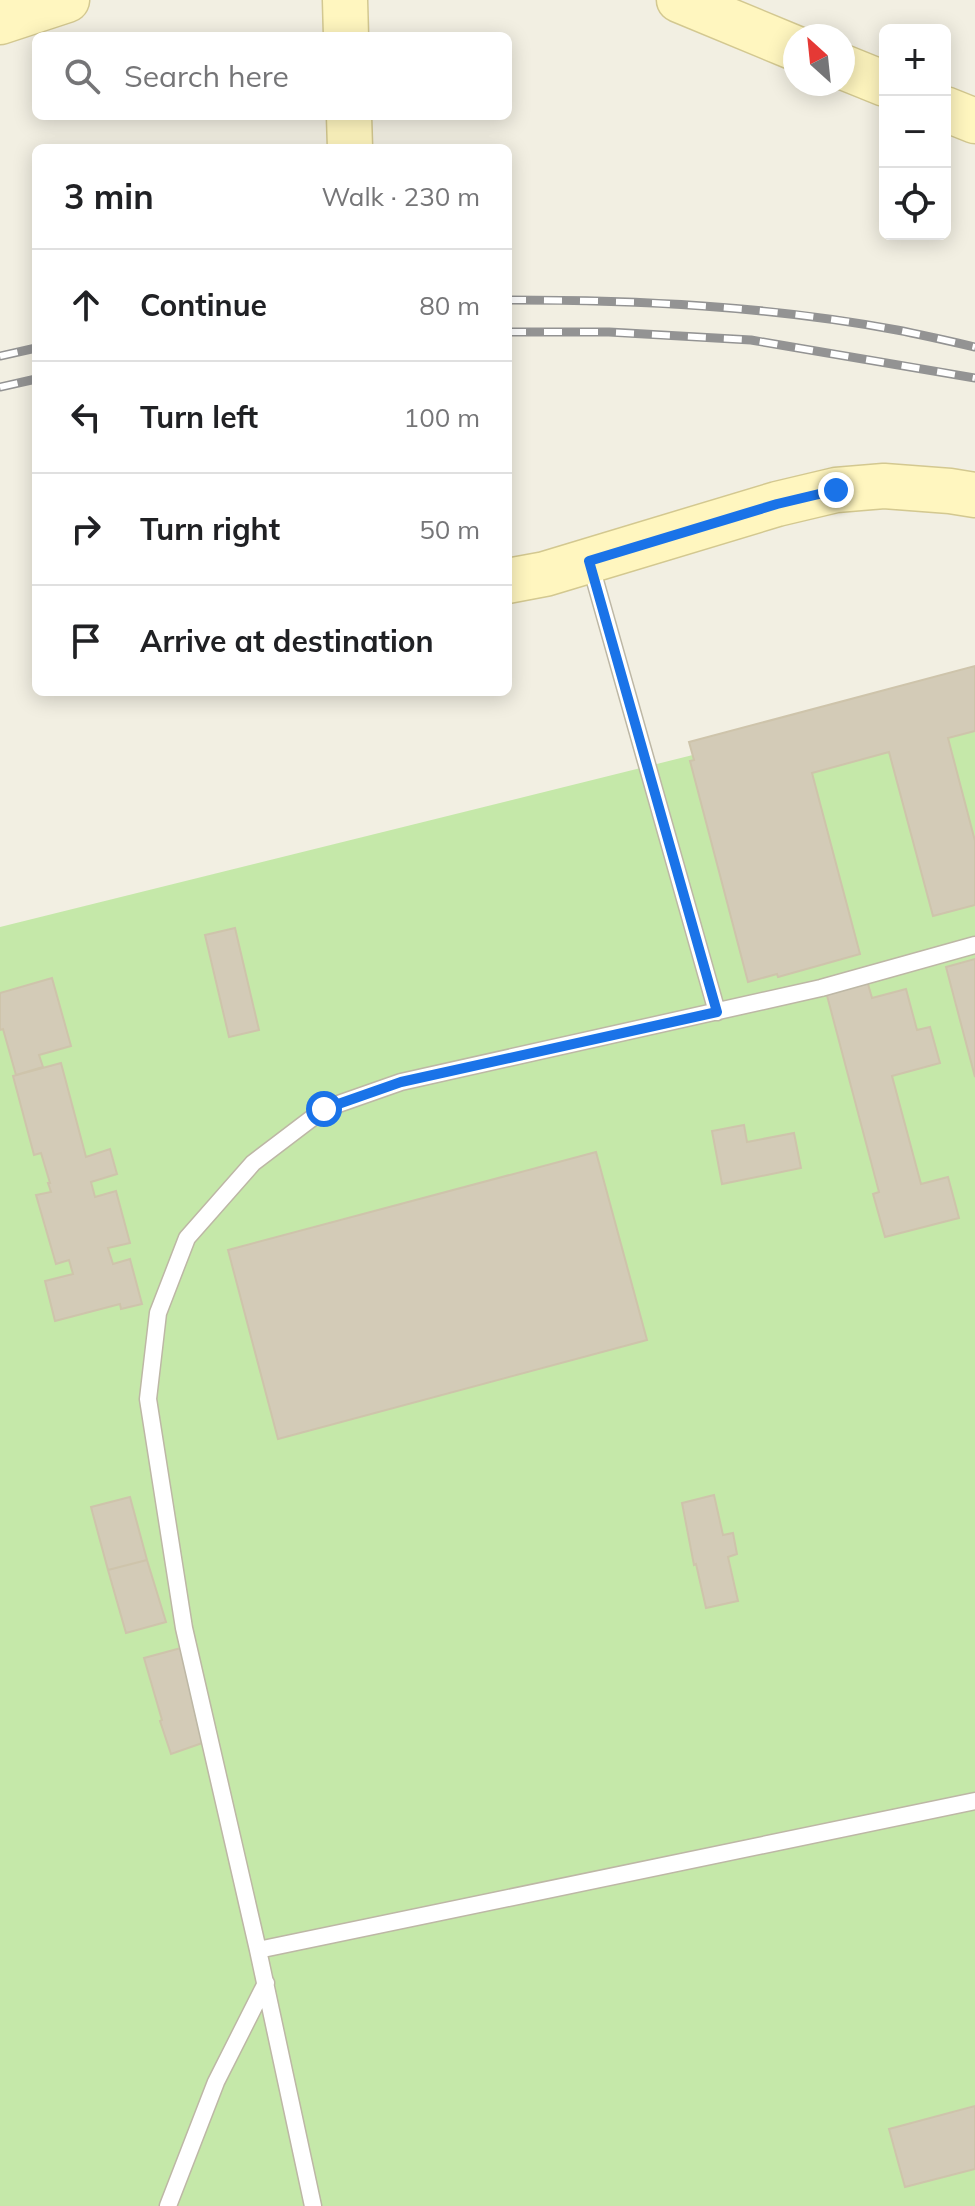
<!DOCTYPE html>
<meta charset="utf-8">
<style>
body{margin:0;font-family:Mulish,sans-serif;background:#f6f6f6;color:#202124}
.controls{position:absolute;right:24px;top:24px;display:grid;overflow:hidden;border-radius:12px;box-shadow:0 4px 20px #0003}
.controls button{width:72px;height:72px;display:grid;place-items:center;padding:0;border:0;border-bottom:2px solid #e0e0e0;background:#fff;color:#202124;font:40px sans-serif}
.compass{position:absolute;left:783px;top:24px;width:72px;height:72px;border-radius:50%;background:#fff;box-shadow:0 4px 20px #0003;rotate:333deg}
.stop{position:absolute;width:24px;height:24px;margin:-18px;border:6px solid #1a73e8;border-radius:50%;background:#fff}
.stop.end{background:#1a73e8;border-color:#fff;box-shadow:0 2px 8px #0008}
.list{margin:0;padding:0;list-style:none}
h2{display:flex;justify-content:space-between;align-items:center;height:104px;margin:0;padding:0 32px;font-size:34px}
h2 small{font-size:26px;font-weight:400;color:#757577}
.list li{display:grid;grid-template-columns:52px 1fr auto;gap:24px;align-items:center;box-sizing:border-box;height:112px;padding:0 32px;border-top:2px solid #e0e0e0}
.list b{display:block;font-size:30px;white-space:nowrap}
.list em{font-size:26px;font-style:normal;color:#757577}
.icon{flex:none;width:44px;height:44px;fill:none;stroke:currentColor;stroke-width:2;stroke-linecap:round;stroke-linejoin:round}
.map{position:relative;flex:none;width:975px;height:2206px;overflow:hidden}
.search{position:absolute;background:#fff;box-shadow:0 4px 20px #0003;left:32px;top:32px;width:480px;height:88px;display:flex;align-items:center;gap:20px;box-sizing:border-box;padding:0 28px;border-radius:12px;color:#757577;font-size:30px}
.panel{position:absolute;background:#fff;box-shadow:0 4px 20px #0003;left:32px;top:144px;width:480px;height:552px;border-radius:12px}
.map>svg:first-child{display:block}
.green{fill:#c5e8a9}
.building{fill:#d3cbb7;stroke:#cec4ab;stroke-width:2}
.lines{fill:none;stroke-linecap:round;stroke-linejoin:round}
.lane-casing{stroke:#bdb7a5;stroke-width:19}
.secondary-casing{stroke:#d3c890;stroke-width:47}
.lane{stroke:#fff;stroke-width:16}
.secondary{stroke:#fff6bf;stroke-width:44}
.rail-casing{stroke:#939393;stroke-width:9}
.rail{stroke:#fff;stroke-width:6;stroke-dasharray:18;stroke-linecap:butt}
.route{stroke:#1a73e8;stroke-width:10}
</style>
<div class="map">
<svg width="975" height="2206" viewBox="0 0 975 2206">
<rect width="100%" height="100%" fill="#f2efe2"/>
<!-- green -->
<path class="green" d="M975,685v1521h-975v-1279z"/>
<!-- building -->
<path class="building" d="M975,666v65l-27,7 27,103v64l-42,11 -44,-164 -77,21 48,181 -82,23 -1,-3 -29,8 -58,-221 4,-1 -5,-18z
M235,928l24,102 -30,7 -24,-102z
M975,959v118l-29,-110z
M866,977l6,21 34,-9 11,41 13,-3 10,36 -48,13 29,108 27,-7 11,41 -74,19 -12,-43 6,-2 -54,-204z
M52,978l19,68 -32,9 4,12 -27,8 -13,-46 -3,1v-37z
M61,1063l25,94 24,-8 7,25 -26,8 4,15 21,-6 14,52 -22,5 5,16 17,-5 12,45 -21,5 -1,-5 -65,17 -10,-40 28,-7 -4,-14 -13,4 -20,-69 15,-3 -3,-9h2l-9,-30 -7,2 -21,-79z
M744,1125l3,17 47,-9 7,35 -79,16 -10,-53z
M596,1152l51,188 -369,99 -50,-189z
M714,1495l9,40 10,-2 4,21 -9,3 10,44 -32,7 -10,-44 -2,1 -12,-62z
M130,1497l17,63 -39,10 -17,-63z
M147,1560l19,62 -40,11 -18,-63z
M181,1648l27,93 -37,13 -11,-33 2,-1 -18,-62z
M975,2106v63l-70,18 -16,-58z"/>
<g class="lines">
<defs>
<path id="lane" d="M590,563l127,449
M975,945l-154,43 -420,94 -77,27 -71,54 -66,75 -29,75 -10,86 36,229 74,322 717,-149
M258,1950l55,256
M168,2206l48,-124 50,-99"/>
<path id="secondary" d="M345,0l1,36
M679,0l116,48
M0,22l67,-22
M843,67l42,17
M945,109l30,12
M349,116l1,32
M508,581l37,-7 232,-70 59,-14 48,-4 66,5 25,4"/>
</defs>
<!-- lane casing -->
<use href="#lane" class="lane-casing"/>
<!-- secondary casing -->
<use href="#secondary" class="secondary-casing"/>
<!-- lane -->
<use href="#lane" class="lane"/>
<!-- secondary -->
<use href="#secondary" class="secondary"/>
<defs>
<path id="rail" d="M508,300c130,0 261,6 389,30 26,5 52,11 78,17
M508,332h101l142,8 224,38
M0,356l36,-8
M0,387l36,-8"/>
</defs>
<!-- rail casing -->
<use href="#rail" class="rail-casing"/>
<!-- rail -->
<use href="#rail" class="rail"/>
</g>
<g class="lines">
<!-- route -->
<path class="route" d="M324,1109l77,-27 316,-70 -128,-451 188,-57 59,-14"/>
</g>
</svg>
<div class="controls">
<button>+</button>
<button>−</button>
<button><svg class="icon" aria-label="locate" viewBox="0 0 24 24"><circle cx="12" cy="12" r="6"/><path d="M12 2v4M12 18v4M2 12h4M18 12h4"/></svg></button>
</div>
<svg class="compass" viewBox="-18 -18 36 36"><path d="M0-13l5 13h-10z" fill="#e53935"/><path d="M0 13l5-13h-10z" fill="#757577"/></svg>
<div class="stop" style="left:324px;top:1109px"></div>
<div class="stop end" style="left:836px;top:490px"></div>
<div class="search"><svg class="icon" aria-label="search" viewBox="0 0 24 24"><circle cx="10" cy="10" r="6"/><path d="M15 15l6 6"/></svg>Search here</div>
<section class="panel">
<h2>3 min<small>Walk · 230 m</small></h2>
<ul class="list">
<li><svg class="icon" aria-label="ahead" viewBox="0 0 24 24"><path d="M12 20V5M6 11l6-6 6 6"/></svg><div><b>Continue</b></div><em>80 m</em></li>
<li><svg class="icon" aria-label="left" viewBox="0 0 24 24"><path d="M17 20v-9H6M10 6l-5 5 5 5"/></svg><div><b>Turn left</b></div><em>100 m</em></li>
<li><svg class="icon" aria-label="right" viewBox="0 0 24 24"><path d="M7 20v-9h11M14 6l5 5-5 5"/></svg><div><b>Turn right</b></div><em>50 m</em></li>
<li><svg class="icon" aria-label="arrive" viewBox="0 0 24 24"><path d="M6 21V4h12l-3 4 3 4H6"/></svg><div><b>Arrive at destination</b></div></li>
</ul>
</section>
</div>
